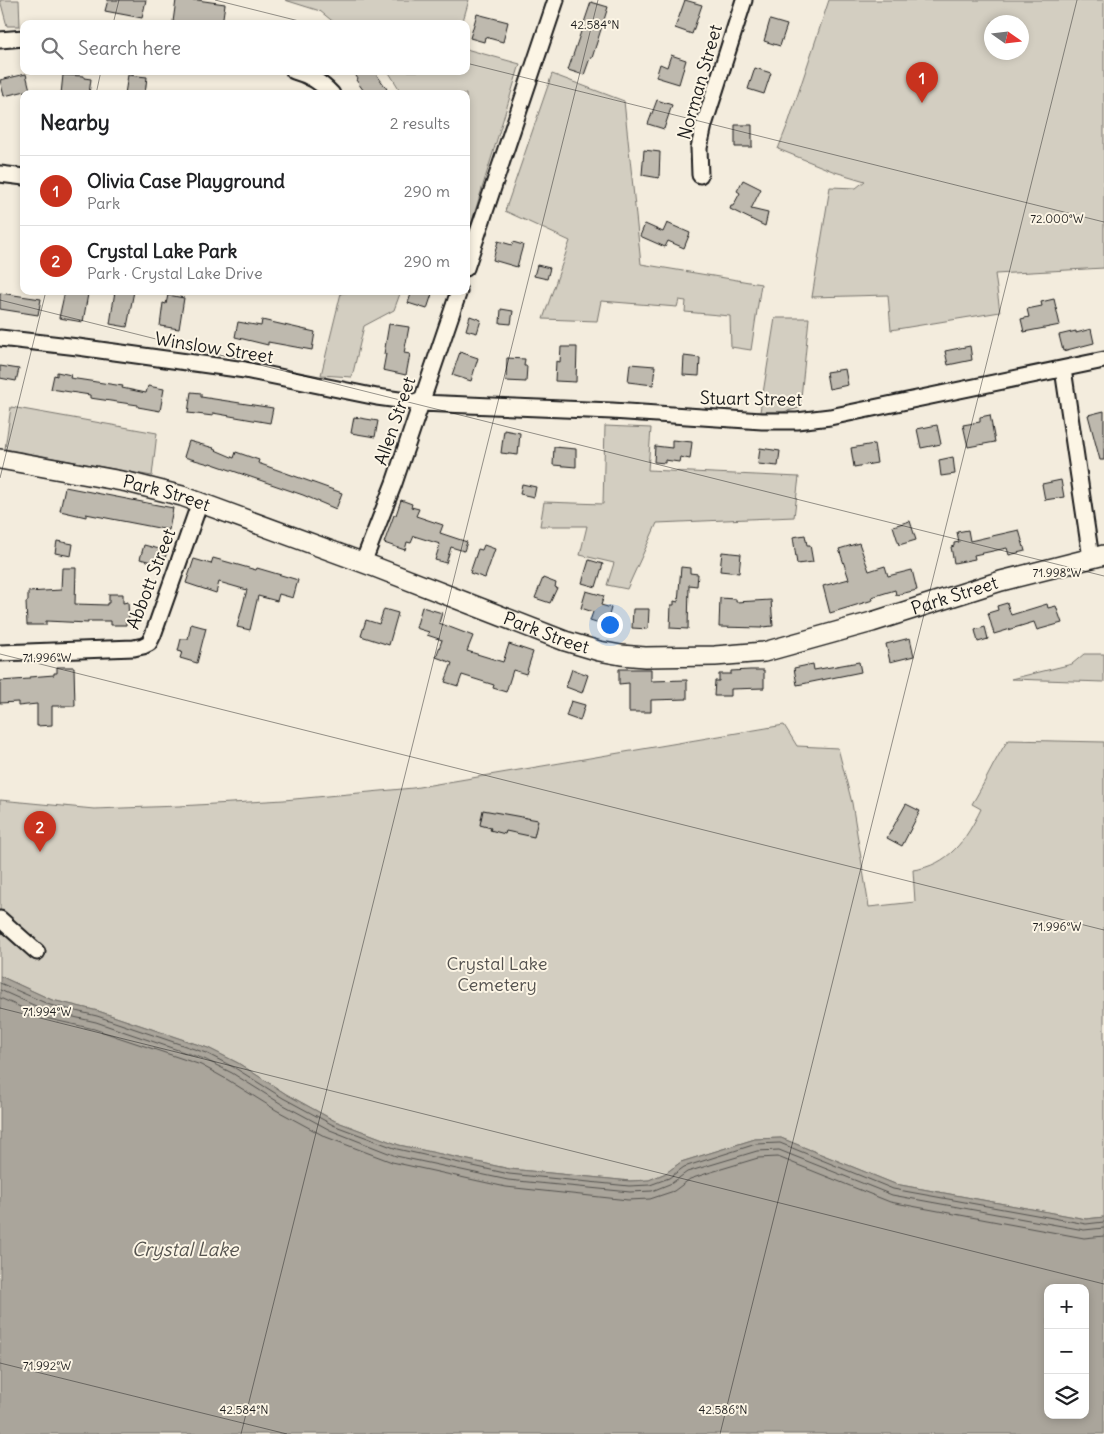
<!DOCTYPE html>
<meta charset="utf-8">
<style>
body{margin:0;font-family:Delius,sans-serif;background:#f6f6f6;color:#202124}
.controls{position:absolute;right:15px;bottom:15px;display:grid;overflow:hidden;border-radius:10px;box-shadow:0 2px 8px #0003}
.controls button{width:45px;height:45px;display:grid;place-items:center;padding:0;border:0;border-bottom:1px solid #e0e0e0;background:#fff;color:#202124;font:25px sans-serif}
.compass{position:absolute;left:984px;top:15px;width:45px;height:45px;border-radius:50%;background:#fff;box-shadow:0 2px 8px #0003;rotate:104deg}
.you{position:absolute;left:609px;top:624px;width:18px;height:18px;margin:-12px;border:4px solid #fff;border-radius:50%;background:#1a73e8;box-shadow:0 0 0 8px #1a73e833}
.badge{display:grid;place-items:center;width:32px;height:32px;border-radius:50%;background:#c8321e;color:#fff;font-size:16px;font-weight:700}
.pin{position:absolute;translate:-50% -41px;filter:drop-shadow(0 1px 2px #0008)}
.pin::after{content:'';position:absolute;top:26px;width:18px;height:15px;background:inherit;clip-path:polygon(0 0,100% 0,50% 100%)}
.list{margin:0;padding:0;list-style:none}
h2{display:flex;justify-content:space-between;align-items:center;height:65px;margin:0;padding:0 20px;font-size:21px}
h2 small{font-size:16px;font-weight:400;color:#757577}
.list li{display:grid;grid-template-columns:32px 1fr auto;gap:15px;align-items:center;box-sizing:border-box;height:70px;padding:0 20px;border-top:1px solid #e0e0e0}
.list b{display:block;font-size:19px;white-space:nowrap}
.list p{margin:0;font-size:16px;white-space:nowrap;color:#757577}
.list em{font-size:16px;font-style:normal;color:#757577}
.icon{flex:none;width:28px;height:28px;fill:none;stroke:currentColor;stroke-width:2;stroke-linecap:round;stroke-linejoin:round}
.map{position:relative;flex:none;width:1104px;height:1434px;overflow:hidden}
.search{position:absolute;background:#fff;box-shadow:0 2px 8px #0003;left:20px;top:20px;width:450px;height:55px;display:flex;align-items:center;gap:12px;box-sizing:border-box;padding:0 18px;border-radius:10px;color:#757577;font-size:19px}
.panel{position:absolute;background:#fff;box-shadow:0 2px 8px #0003;left:20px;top:90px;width:450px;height:205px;border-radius:10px}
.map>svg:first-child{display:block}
.green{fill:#d3cec1;stroke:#78756e;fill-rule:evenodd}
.water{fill:#aaa59b;stroke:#716e68;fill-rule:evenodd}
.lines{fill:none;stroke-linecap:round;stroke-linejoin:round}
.shore{stroke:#55534f;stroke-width:1}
.building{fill:#beb9ae;stroke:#1c1c1c}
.minor-casing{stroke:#1c1c1c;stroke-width:19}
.tertiary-casing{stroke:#1c1c1c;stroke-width:22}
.minor{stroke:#fcf5e5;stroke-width:15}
.tertiary{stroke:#fcf5e5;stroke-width:19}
.ticks{fill:none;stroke:#1c1c1c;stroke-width:1;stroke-opacity:0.45}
.labels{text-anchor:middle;stroke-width:4;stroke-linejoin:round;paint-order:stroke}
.street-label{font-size:18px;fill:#1c1c1c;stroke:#fcf5e5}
.park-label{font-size:18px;fill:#53514e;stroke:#fcf5e5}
.water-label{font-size:19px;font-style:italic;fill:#55534f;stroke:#fcf5e5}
.ticks-label{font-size:12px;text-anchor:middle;fill:#1c1c1c;stroke:#fcf5e5;stroke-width:4;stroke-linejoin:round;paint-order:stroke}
</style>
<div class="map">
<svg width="1104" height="1434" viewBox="0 0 1104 1434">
<rect width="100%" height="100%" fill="#f3ecdd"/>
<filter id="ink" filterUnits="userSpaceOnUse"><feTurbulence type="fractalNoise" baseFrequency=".02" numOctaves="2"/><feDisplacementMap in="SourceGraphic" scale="10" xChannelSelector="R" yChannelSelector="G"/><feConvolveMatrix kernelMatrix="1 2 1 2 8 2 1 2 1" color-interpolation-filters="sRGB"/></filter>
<g filter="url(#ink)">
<!-- green -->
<path class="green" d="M0,0h19l1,26h-13z
M285,0h184l-7,24h-126l-16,-13z
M829,0h275v268l-109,6 5,38 -109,18 -3,-35 -76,2 18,-110 26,1 9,-7 -30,-9 -57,-23 11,-28zM992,22h30v30h-30z
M466,49l54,15 -54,177v-147h-66l-2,-7 -10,-16h78z
M552,74l72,27 17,163 120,20 -10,66 -20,-3 -1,-31 -45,-4 1,-11 -7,-1 -2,7 -76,-6 -4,20 -54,-2 27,-78 -65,-30z
M368,291h33l-7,19 -30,16 -12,51 -31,-2 20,-82z
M775,318h34l-9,90 -17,4h-23z
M11,407l146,26 -5,43 -147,-27z
M605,426l46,2 -3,42 151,7 -5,40 -137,6 -30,66 -20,-4 7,-22 -34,-8 7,-29h-47l4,-24 59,2z
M1084,654h20v28l-93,-3 61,-15z
M784,725l13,21 41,2 14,55 17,104 46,-5 -2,-32c36,-5 53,-30 68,-61l-9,-5c13,-21 22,-43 36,-64l96,2v475l-18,2 -191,-35 -114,-46 -26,1 -74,23 -15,11 -17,7 -19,1 -120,-12 -111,-24 -64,-24 -49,-27 -48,-31 -30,-15 -110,-37 -46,-11 -52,-24v-176l94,9 85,-3 105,-6 129,-12z"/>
<!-- water -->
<path class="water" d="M0,976l52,24 46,11 110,37 30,15 48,31 49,27 64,24 111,24 120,12 19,-1 17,-7 15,-11 74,-23 26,-1 114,46 191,35 18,-2v217h-1104zM1048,1288h37v127h-37z"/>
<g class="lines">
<!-- shore -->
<path class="shore" d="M0,983l50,22 47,11 109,37 29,15 48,30 50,27 64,24 112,25 120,12 21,-1 19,-7 15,-11 72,-23 24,-1 113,46 193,35 18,-2
M0,990l47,21 49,11 108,37 28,14 48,30 50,27 66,26 112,24 122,12 22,-1 20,-8 15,-11 70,-21 22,-1 113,45 192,35 20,-2
M0,998l45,20 49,11 107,36 27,15 48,30 50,27 66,25 114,25 122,13 22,-1 24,-8 16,-12 18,-6 50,-15 20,-1 112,45 194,36 20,-2"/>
</g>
<!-- building -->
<path class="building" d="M108,0h38l-4,18 -37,-7z
M176,0h21l28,4 -3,20h-38l-11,-2z
M685,0l17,5 -10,29 -17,-6z
M591,2l17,5 -16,51h-2l-6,17 -16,-5z
M477,14l31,8 -5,20 -18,-5 -1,5 -14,-4z
M770,20l17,5 -7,21 -16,-5z
M671,55l15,5 -7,24 -23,-7 4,-13 7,3z
M755,68l16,5 -7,21 -16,-5z
M353,71h21l13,18 -8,5h-13l-10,-14 2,-1z
M26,74l4,16 -26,6 -4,-16z
M63,75l21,1v2l7,1 -2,15h-28z
M128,75l19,2 -2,17h-20z
M657,100l15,5 -8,24 -16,-5z
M735,125h17v22h-17z
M644,150l16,2 -1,26 -17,-3z
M743,180l18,9 -10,20 17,4 -3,13 -35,-17 1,-3h2l7,-13 -3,-2z
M667,223l23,10 -6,15 -16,-7 -3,6 -25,-11 5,-12 18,8z
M498,241l14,4 1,-3 10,3 -6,22 -24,-7z
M537,265l13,3 -3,11 -13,-3z
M65,291l23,3 -5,28 -24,-4z
M115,291h19l-7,36 -17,-3z
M412,291h21l-6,18 -19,-6z
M0,293l41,6 -3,16 -38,-6z
M168,295l16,3 -5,31 -19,-3 3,-23 3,1z
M1054,299l6,26 -36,7 -3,-13 8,-2 -2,-8 15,-3 -1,-4z
M501,309l12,2 -2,13 -11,-1z
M470,316l11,4 -4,13 -11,-3z
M262,320l53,12 -3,18 -44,-8v3l-33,-8 3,-15 23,4z
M389,324l20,3 -5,26 6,1 -4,21 -23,-5 3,-16h-2z
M1091,329l3,14 -31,8 -4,-16 17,-4v2z
M970,346l2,14 -24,5 -3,-14z
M561,347h16l-1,35 -21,-1 1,-20 4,1z
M460,352l18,6 -7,23 -19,-6z
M684,356l16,2 -1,18 -16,-1z
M507,358l18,1 -1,7h3l-1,16 -20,-1z
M630,364l25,2 -2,19 -25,-3z
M0,366l19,3 -3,12 -16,-3z
M845,369l3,16 -19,4 -3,-17z
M57,372l14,3 -1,3 53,8 -1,2 24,5 2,-7 16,3 -4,22 -22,-4v-2l-48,-7v-3l-39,-6 3,-14 3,1z
M191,392l10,1v4l72,11 -3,15 -57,-10v3l-25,-3z
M1104,411v49h-4l-12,-45z
M990,415l5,27 -27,5 -5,-22 17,-3v-5z
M354,417l24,4 -3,16 -24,-4z
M937,425l4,19 -20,4 -4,-19z
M504,430l16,3 -2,22 -17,-2z
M672,440l20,2 -2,17 -10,-2 -1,5 -14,-2v3l-11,-1 1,-16 17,2z
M189,441l25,7 -1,1 21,9 2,-6 23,8 -1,3 84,30 -6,16 -33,-14 -93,-32 -1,1 -25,-7z
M874,444l3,19 -23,4 -3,-19z
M554,447l22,2v18l-23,-2z
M760,448l20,3 -2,15 -20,-2z
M953,457l2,17 -14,2 -2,-16z
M1061,480l3,17 -19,3 -3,-16z
M522,484l14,3 -2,10 -14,-3z
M65,487l108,21 -4,22 -83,-16v3l-26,-6z
M401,500l11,4 -1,3 8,2 -3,7 27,9 -3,8 27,9 -3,9 -13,-4 -5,16 -11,-3 5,-16 -26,-8 -3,7 -4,-1 -2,8 -21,-7 10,-28h2z
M910,521l6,19 -17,5 -6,-19z
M968,530l2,11 49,-11 6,21 -16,4 -2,-7 -33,7 1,4 -21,4 -3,-16 3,-1v-3l5,-1 -2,-10z
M805,535l2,10h3l3,17 -16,2 -4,-27z
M57,541l16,3 -2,12 -16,-3z
M859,543l10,28 16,-5 3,10 24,-6 5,20 -21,5 -1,-5 -23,7 1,3 -43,13 -7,-27 26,-7 -10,-30z
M144,545l23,6 -4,14 -23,-6z
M484,545l11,4 -10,29 -15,-5 8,-24 4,1z
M722,552l19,2 -2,19 -19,-2z
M213,558l43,12 1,-2 41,12 -5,18 -14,-4 -2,7 -19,-5 -8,34 -13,-3 10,-37 -28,-8 -3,11 -30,-10 8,-24 17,5z
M589,560l14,4 -7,23 -14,-4z
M681,567l9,1v5l8,1 -1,12 -8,-1 -1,44 -18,-1 1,-23h3v-4l4,1z
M62,568h14l-1,36 32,1v-2h2v-9h14v9l5,-1 1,19h-3v4h-15v-4h-23v2l-42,-2v4h-19l-1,-23 2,-1v-9l33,-2z
M543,578l13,5 -1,4 2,1 -7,15 -15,-5z
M586,591l18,5 -3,9 10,3 -5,18 -16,-5 3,-9 -12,-4z
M720,598l16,1v3l35,-2 2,26 -11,1v1l-43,-1z
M1007,603l4,12 36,-11 1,4 8,-2 6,17 -25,7 -3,-8 -40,12 -6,-21 10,-3 -1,-4z
M422,607l20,6 -3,10 34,13 -6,15 36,11 6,-18 24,8 -7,22 -13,-4 -7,22 -13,-4 1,-3 -32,-10 -4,11 -13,-4 7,-19 -16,-6 6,-17 -15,-5 2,-3 -13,-4z
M384,609l14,4 -9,32 -28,-9 5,-16 13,4z
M633,609h16l-1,20 -16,-1z
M191,624l15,4 -9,35 -17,-5 2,-6 -4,-1 3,-12h7z
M985,627l3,12 -10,3 -3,-12z
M910,638l4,18 -24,6 -4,-18z
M859,662l2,10 -64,13 -3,-17 19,-4 1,6z
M57,667h17l1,39h-23v19l-15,1v-22l-19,2v-4l-18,1v-22l29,-2v-2l25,-2v-2h3z
M572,669l16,6 -6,18 -16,-6z
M619,669h32v12l36,-1v19l-36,1v12h-22v-29l-10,1z
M750,670h14v18l-33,1v7h-17l1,-15h4v-7h12v-3z
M571,701l14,4 -5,16 -14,-5z
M906,804l14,7 -18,35 -15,-8z
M483,810l55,10 -4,17 -28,-6 -1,3 -15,-4 1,-2 -11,-3z"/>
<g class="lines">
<defs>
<path id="minor" d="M0,40l24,-2
M294,71c15,4 27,11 38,23
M0,174l24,3
M700,175l-1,-27 5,-23 40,-125
M466,268l90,-268
M0,338l78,9 167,23 132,27 44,6 191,8 150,10h35l33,-4 274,-57
M1063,369l28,189
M363,563l31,-80 65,-192
M0,653l134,-5 9,-2 6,-3 4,-8 47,-133
M0,919l37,33"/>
<g id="tertiary">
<path id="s1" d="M0,459l127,23 55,14 193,71 190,74 34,10 22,4 24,2 70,-1 49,-4 108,-30 129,-41 103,-26"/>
</g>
</defs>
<!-- minor casing -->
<use href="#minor" class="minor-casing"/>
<!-- tertiary casing -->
<use href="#tertiary" class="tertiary-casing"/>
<!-- minor -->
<use href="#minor" class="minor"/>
<!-- tertiary -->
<use href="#tertiary" class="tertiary"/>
</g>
</g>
<!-- ticks -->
<path class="ticks" d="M215,0l96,24M113,24l6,-24M466,63l638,159M96,94l5,-23M0,300l1104,276M0,478l46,-187M0,654l1104,276M0,1008l1104,276M0,1363l287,71M241,1434l357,-1434M720,1434l357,-1434"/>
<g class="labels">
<!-- street labels -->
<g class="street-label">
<text transform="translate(700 82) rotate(-74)" y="6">Norman Street</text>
<text transform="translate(214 348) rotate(9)" y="6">Winslow Street</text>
<text transform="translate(751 399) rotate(1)" y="6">Stuart Street</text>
<text transform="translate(395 421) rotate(-71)" y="6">Allen Street</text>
<text dy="6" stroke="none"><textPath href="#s1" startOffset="170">Park Street</textPath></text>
<text transform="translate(151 579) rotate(-69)" y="6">Abbott Street</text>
<text dy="6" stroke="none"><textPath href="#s1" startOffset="995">Park Street</textPath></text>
<text dy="6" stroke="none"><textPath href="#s1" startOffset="575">Park Street</textPath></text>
</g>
<!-- park labels -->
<g class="park-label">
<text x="497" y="970">Crystal Lake<tspan x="497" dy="21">Cemetery</tspan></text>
</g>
<!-- water labels -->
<g class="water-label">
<text x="185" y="1256">Crystal Lake</text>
</g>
</g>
<g class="ticks-label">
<text x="595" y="29">42.584°N</text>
<text x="1057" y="223">72.000°W</text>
<text x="1057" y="577">71.998°W</text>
<text x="47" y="662">71.996°W</text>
<text x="1057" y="931">71.996°W</text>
<text x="47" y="1016">71.994°W</text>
<text x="47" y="1370">71.992°W</text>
<text x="244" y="1414">42.584°N</text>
<text x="723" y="1414">42.586°N</text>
</g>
</svg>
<div class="controls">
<button>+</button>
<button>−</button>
<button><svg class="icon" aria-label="layers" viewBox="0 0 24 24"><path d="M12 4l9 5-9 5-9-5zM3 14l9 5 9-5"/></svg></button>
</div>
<svg class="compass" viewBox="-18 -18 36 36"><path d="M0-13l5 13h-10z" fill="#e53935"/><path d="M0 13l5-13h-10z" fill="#757577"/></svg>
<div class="you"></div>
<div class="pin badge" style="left:922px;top:103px">1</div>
<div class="pin badge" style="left:40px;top:852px">2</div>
<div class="search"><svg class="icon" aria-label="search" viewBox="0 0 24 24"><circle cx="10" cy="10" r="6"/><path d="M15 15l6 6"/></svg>Search here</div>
<section class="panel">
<h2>Nearby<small>2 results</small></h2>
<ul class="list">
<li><span class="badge">1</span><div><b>Olivia Case Playground</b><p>Park</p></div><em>290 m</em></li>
<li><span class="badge">2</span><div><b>Crystal Lake Park</b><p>Park · Crystal Lake Drive</p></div><em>290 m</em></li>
</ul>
</section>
</div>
